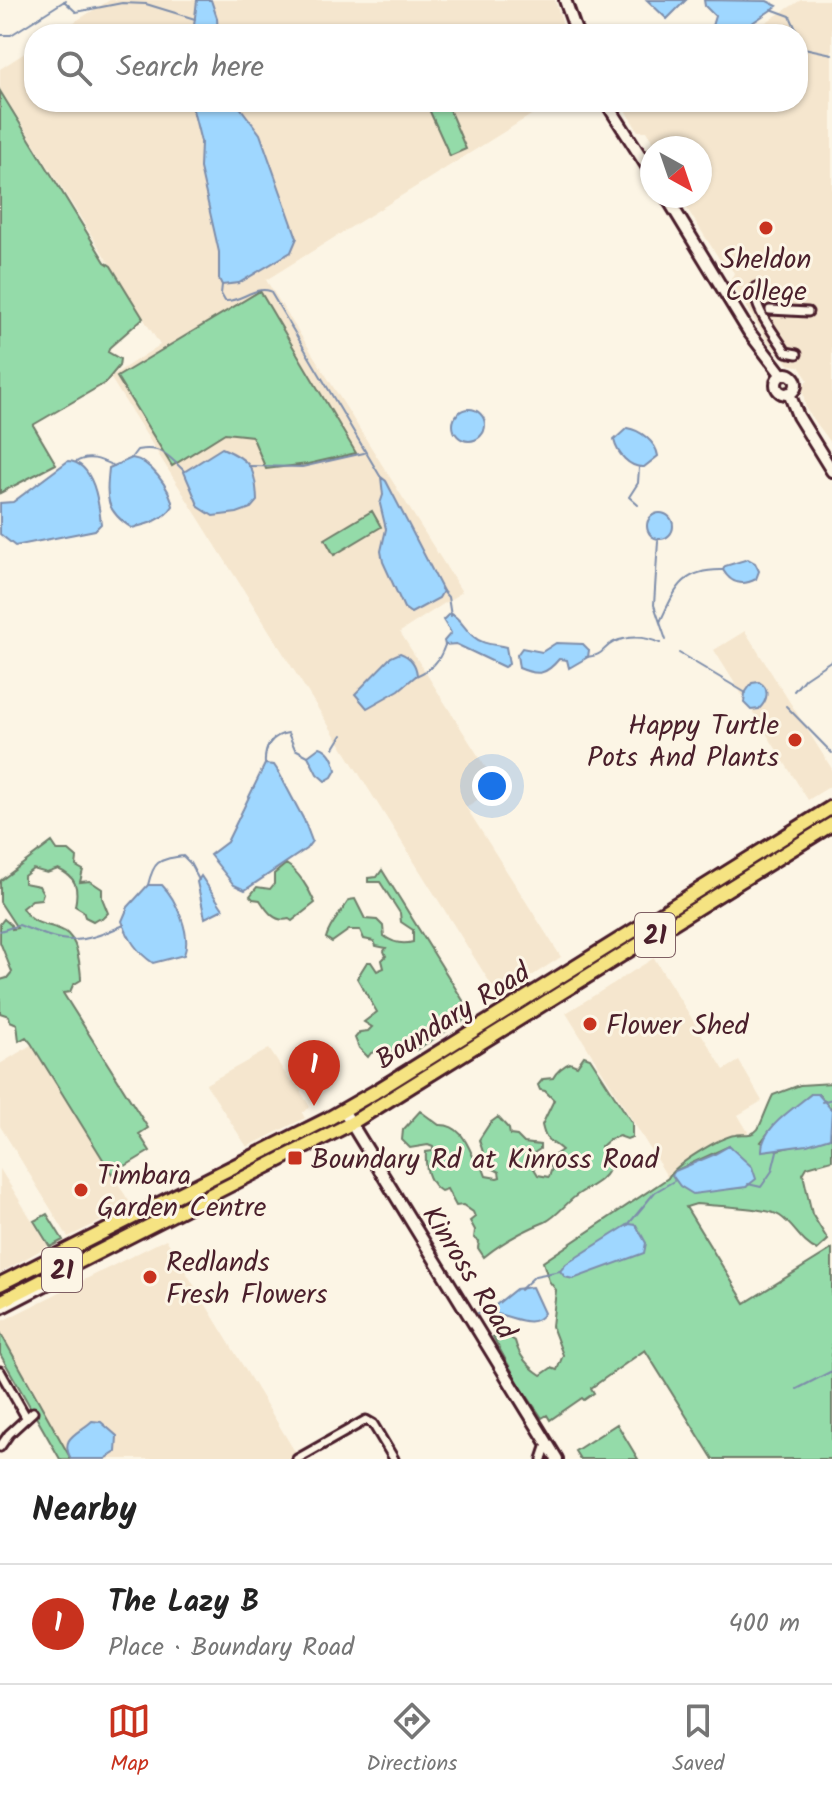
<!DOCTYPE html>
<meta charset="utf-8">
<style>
body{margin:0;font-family:Kalam,sans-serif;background:#f6f6f6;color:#222}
.compass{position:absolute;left:640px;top:136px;width:72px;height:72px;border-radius:50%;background:#fff;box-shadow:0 2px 6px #0004;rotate:140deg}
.you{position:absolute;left:492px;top:786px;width:28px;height:28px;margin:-20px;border:6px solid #fff;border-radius:50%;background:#1a73e8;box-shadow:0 0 0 12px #1a73e833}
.badge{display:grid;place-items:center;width:52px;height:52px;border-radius:50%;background:#c8321e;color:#fff;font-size:26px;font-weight:700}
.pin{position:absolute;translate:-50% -66px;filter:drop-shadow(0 2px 4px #0008)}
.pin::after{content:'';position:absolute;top:42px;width:28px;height:24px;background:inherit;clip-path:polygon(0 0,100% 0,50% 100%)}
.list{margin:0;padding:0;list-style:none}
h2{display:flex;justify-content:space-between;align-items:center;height:104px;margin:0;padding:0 32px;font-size:34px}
h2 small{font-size:26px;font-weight:400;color:#767676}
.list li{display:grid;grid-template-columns:52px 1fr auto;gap:24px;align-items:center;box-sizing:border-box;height:120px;padding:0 32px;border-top:2px solid #e0e0e0}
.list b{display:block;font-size:30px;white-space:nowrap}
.list p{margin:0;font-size:26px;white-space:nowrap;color:#767676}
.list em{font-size:26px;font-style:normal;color:#767676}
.icon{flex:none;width:44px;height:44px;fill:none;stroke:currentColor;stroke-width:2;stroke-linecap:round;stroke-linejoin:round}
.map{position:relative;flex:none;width:832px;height:1459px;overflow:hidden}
.search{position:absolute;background:#fff;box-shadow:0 2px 6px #0004;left:24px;right:24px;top:24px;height:88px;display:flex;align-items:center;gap:20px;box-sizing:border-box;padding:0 28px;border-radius:32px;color:#767676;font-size:30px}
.sheet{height:224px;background:#fff}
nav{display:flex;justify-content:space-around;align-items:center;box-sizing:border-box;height:112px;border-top:2px solid #e0e0e0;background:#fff;font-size:22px;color:#767676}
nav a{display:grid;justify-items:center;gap:4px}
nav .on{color:#c8321e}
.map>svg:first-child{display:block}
.built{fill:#f5e6ce}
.green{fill:#94dba9;stroke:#6f7d6a;stroke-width:2;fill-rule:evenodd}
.water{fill:#9fd7ff;stroke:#7d8daa;stroke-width:2}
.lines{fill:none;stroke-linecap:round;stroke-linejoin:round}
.stream{stroke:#7d8daa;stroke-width:2}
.street-casing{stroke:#4a1f2b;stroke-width:13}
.secondary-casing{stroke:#4a1f2b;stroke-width:16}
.highway-casing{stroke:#4a1f2b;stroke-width:18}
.street{stroke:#fcf5e5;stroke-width:7}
.secondary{stroke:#fcf5e5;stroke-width:10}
.highway{stroke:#f5e382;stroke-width:12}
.poi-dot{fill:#c8321e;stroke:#fcf5e5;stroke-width:3}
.labels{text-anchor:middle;stroke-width:6;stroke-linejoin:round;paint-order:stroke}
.shield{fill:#fcf5e5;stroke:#7f5f63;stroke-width:2}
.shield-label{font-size:26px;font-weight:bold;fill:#4a1f2b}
.poi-label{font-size:28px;fill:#4a1f2b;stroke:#fcf5e5;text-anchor:start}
.street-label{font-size:28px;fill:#4a1f2b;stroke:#fcf5e5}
</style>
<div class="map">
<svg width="832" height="1459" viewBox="0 0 832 1459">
<rect width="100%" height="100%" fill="#fcf5e5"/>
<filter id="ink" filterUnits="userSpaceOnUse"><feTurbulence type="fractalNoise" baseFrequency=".0125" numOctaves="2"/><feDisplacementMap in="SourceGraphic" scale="16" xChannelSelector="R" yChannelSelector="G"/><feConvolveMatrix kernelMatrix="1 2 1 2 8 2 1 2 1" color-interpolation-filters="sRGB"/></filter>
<g filter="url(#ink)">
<!-- built -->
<path class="built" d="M110,0h445l11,34h-511z
M801,0h31v444l-26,-35 -4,-22 6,-7 -9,-14 -9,-1 -22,-23 -26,-42 -11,-21 3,-6 -9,-13h-5l-41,-64h21v-48h-47l2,-3 -8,-14h-9l-13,-21 13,-8h160v-68h-51z
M34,47v55h518l-286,178 196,312 -62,40 98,155 -32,20 95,150 -62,40 -389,-620 50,-32 -160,-256v-20z
M745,631l87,138v16l-24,15 -94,-150z
M654,958l70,112 15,-9 23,40 -24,14 10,17 -80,46 -102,-165z
M31,1045l101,161 -64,31 -68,-111v-62z
M269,1049l22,33 3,-2 16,27 -8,6 3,5 -58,29 -41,-63z
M0,1169l48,77 -48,27z
M166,1239l131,216 -6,4h-220l-71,-127v-10z"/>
<!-- green -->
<path class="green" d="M0,91l105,171 6,4 32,52 -33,29 -2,5 12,7 -1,7 -14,17 -72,42 23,39 -56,29z
M434,102h12l20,47 -16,7 -23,-51z
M260,291l96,162 -48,11 -42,5 -14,-33 -27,-3 -53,33 -55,-89z
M372,511l9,16 -47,28 -9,-16z
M52,842l6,9h11l8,7 -1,8 7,4 -3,12 10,-1 12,8v9l6,15 -6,6 -4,-1 -5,3 -8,-4 -2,-6 -8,-5c4,-19 1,-29 -17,-37l-11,4 -14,-4 -9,7v7l15,3 4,7 -2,6 -9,1 -10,8c19,31 50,3 57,53 1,7 2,12 2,19l-8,5 -3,7 -7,1 85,135 -9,6 11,17 -38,23 -81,-131 -5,-6 -7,4 -2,-17 -7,-3 -1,-5 -9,-3v-33l7,-2 5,-6 -12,-30v-18l4,-5 7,6 1,4 5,-1 -17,-26v-21z
M286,864c12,7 23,25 29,39l-23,18 -3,-2c-14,4 -22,-8 -29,-19l-7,-1 -3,-3 7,-9 13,2 4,-5v-10z
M382,870l90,145 -56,35 -7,-2 -13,7 -12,-7 -13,5 -3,4 -9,-9 -4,-10 5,-6 8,-1 4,-4 -8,-5 13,-10 -20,-34 10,-16h4l6,9 7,-3 -2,-8 4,-4 -2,-5 2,-3 -10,-2 -2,-5 -10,-2 -4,-9h-11l-17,12 -6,-4c4,-15 15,-24 23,-38l6,-1 10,20 12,1 6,6 1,10c9,7 18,9 29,6v-12l-12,-8 -1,-9 -20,-31h-12v-4l9,-1z
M584,1056l6,2 42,65v14l-5,2 -8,-3 -9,3 -9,8 8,22c-7,13 -17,16 -29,24 -13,8 -22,23 -35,29 -23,9 -41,19 -61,35l-6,-9 1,-7 -5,-3 1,-8 -5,-9 5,-4 -2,-5 -10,-7 -7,1 -9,-17 -6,2c-14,-9 -16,-24 -15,-39l7,-1v-4l-5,-2 -18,3 -8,-8 1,-10 17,-19 19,14c23,-1 29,21 37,38h5l5,13 11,2 3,-1 -1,-5 -7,-4v-3l-8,-10 -5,-15 11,-17 8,-6 11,12 1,6 7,1 7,7 16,2v4l-9,6 -1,7 8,13 11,2 3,-9 -6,-7 16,-11c-12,-11 -16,-6 -20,-25l12,-25 -9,-9 -5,-1 -2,-5 5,-6 10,-1c3,-6 11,-13 17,-15l7,3z
M832,1083v27l-14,-16h-7l-39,34 -11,14 16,8 53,-12 2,-7v29l-25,7 -4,7 9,40 16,26 -11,10c-16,-7 -22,-24 -37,-34 -13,-9 -66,-10 -84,-12l-10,3 59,96 87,-54v210h-119l-68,-109 -54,38 3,5 -10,7 -2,-2 -32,22 -3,-5 -5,3 -23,-34 -26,-47 11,-3 11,7c4,15 12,25 26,34l10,-7 6,2 6,-15 -11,-29 4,-36 -7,-9 -6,-19 125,-84c6,-13 52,-41 67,-43 7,-2 17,2 23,-6 3,-4 11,-27 15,-34l27,-10zM729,1146l17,41 -21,2 -50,-18z
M47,1214l16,26 -13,7 -16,-26z
M0,1332l71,127h-11l-60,-105z
M617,1424l21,35h-58l-5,-8z"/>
<!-- water -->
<path class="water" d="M197,0h14l6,18 1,16h-25z
M647,0h39l-19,19z
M704,0l63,1 10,5 -41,28h-20l-4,-8 3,-10 -10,-10z
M191,102h45l24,32 37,104 -6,14 -52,31 -17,2 -3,-6v-27l-19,-84 1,-26z
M453 425a16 16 0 1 1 32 0a16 16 0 1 1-32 0Z
M627,428c13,2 29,14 31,28l-14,11c-15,1 -27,-14 -30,-27z
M222,448c29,12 34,21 35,53l-6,7 -14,5 -24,3 -14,-9 -15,-35z
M132,458c18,2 38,30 41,48 -9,14 -25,18 -41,22 -27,-17 -26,-30 -23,-60z
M68,461c26,1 31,43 33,63l-6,6 -80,16 -15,-12v-31l13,-1z
M381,477l5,4 57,110 -4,7 -28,15 -7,-5 -21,-46 -2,-11 5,-22 -6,-25 3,-9z
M647 526a13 13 0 1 1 26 0a13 13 0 1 1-26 0Z
M748,559l7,4 4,8 -3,8c-13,7 -25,5 -33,-9l2,-4z
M450,613c11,6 15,17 24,24 9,8 21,7 32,10l3,17 -5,3 -48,-23 -11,1 -1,-4 7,-8 -8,-13z
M556,643l27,1 6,6 -1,7 -19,11 -2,-8 -8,-1c-13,16 -21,17 -40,9l-2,-13 5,-7 20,4z
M400,653c11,4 16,11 17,22l-18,15 -32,18 -12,-14 36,-37z
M759,682c12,7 8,19 0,27l-8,1 -7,-7 1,-10 7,-10z
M320,747c10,3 14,13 16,23l-4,7 -7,4 -8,-7 -9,-18z
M265,764l9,1 4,6 26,49 8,21 -6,8 -61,41 -11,-5 -24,-30 17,-13z
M201,876l22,33 -18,9 -8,-36z
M148,885h14c14,14 30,50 22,70l-31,8c-16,-11 -24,-23 -31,-42l6,-14z
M811,1094h7l14,16 -2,28 -23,7 -45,6c-1,-23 32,-43 49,-57z
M729,1146l23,21 4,12 -10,8 -53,7 -13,-8 -8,-11 3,-4 38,-16z
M629,1224l7,1 10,18 -2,10 -71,26 -8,-2 -5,-6 6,-7z
M532,1287l12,26c-11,18 -32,2 -49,1l-4,-5 25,-20z
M92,1421l9,1 16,14 -1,16 -11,7h-34c-12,-22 7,-25 21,-38z"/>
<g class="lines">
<!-- stream -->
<path class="stream" d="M64,1l12,11 46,-9 24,1 49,15
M771,9l19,7 8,18
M0,35h11l55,-35
M798,36l6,12 28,6
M222,285l-1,9 4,7c16,1 29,-15 45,-10l110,185
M131,458l6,-8c24,-4 30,4 47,21
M76,462c13,-8 25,-2 38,4
M249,466l53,1 62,-14
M638,505l-9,-8 9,-14 1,-15
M658,541l-4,64 12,35
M441,589l7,8 3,19
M660,622c16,-34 22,-53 63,-52
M679,653l67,40
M586,657c20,-2 14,-8 28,-15 16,-7 30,-6 46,1
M416,676c16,-7 23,-14 29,-31
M794,691l11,-13 27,-18
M786,706l46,47
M334,748l8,-13
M265,764c-1,-16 6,-29 23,-31l7,16 13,7
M148,885c6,-25 10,-25 35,-29l7,7 9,17
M0,931l19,-6c47,19 58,21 105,0
M822,1102l10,-3
M748,1184l13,3 11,-16 5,-20
M627,1226l28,-34 19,-11
M520,1290l15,-14 25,-5
M475,1314l17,-5
M797,1389l35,-18"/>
<defs>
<path id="street" d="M756,287c-5,20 20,48 30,65l11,2
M770,310l38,2
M0,1310l62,-32 7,-7
M0,1371l26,46
M0,1447l9,-13 24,-22
M297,1459l69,-39 7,4 21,35
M542,1459l5,-15"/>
<path id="secondary" d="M565,0l12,34
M606,102l46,72
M666,196l83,136 33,43
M776 384a10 10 0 1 1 20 0a10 10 0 1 1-20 0Z
M789,393l9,23 34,55
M343,1110l214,349"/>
<path id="highway" d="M0,1284l328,-165 47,-27 457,-285
M0,1302l350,-178 482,-300"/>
</defs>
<!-- street casing -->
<use href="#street" class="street-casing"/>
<!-- secondary casing -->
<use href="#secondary" class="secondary-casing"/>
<!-- highway casing -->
<use href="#highway" class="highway-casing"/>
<!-- street -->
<use href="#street" class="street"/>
<!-- secondary -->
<use href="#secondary" class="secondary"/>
<!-- highway -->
<use href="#highway" class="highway"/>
</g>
</g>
<!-- markers -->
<g class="poi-dot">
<circle cx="766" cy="228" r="8"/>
<circle cx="795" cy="740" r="8"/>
<circle cx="590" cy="1024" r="8"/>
<rect x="287" y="1150" width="16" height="16" rx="4"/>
<circle cx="81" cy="1190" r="8"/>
<circle cx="150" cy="1277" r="8"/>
</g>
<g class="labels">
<!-- shield labels -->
<g class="shield">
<rect x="635" y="913" width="40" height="44" rx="6"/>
<rect x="42" y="1248" width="40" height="44" rx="6"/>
</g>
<g class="shield-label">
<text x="655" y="944">21</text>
<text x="62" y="1279">21</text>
</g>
<!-- poi labels -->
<g class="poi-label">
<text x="766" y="268" text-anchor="middle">Sheldon<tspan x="766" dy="32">College</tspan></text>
<text x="779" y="734" text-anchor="end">Happy Turtle<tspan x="779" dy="32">Pots And Plants</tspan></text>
<text x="606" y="1034">Flower Shed</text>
<text x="311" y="1168">Boundary Rd at Kinross Road</text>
<text x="97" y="1184">Timbara<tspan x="97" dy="32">Garden Centre</tspan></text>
<text x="166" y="1271">Redlands<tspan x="166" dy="32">Fresh Flowers</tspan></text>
</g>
<!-- street labels -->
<g class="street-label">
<text transform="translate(452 1015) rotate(-32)" y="10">Boundary Road</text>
<text transform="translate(470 1272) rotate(58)" y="10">Kinross Road</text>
</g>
</g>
</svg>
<svg class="compass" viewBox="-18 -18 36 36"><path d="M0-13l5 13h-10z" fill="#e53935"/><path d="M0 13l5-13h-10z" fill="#767676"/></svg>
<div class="you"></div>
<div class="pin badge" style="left:314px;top:1106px">1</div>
<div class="search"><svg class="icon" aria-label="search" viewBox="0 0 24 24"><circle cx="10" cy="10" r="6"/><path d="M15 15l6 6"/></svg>Search here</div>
</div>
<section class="sheet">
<h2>Nearby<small></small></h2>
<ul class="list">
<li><span class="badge">1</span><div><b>The Lazy B</b><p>Place · Boundary Road</p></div><em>400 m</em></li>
</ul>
</section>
<nav>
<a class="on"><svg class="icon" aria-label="map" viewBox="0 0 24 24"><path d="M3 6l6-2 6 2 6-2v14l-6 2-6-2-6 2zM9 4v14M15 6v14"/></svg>Map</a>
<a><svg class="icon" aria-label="directions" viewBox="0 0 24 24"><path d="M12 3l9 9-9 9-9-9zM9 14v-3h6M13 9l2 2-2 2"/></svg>Directions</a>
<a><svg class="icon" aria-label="saved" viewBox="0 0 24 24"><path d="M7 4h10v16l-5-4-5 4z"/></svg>Saved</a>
</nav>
